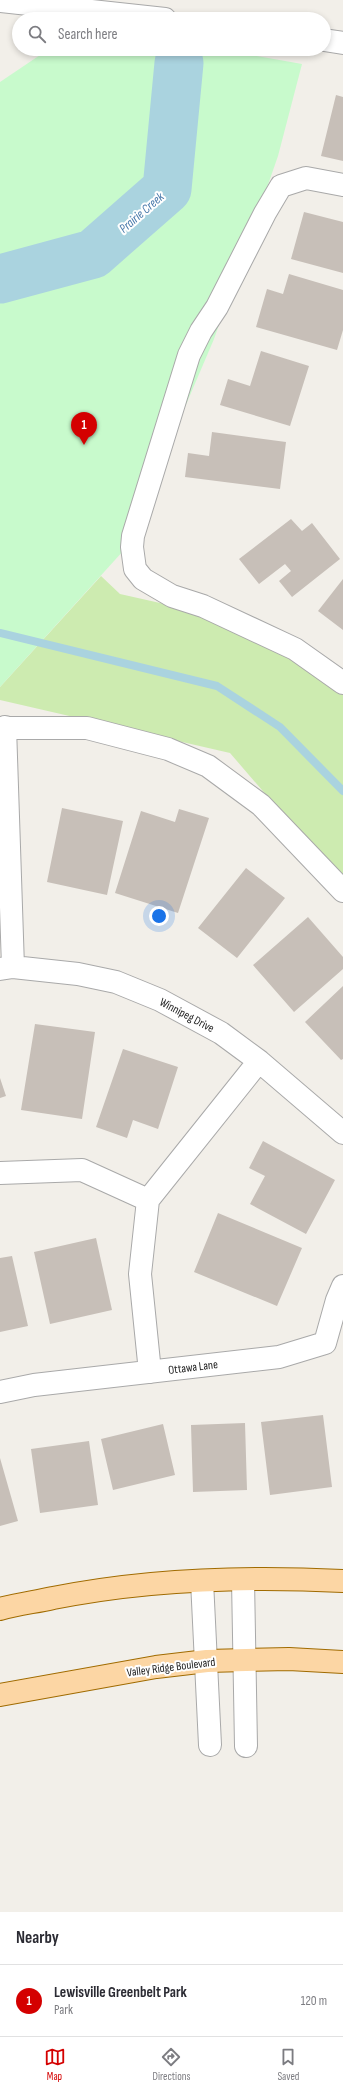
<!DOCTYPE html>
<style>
body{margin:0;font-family:"Sofia Sans Condensed",sans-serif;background:#f7f7f7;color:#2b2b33}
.you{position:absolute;left:159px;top:916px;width:14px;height:14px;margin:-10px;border:3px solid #fff;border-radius:50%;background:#1a73e8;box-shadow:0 0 0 6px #1a73e833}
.badge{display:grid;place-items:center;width:26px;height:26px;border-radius:50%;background:#d40000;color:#fff;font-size:13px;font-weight:700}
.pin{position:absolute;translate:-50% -33px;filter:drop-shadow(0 1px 2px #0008)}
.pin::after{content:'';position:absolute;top:21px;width:14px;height:12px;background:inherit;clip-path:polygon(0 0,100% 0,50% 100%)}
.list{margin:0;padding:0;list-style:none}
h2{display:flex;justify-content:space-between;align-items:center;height:52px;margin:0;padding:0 16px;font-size:17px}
h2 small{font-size:13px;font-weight:400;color:#7c7c81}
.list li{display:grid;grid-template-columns:26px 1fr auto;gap:12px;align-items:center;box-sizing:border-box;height:72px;padding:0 16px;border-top:1px solid #e1e1e2}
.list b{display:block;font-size:15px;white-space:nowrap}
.list p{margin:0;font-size:13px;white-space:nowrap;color:#7c7c81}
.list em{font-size:13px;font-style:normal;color:#7c7c81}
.icon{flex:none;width:22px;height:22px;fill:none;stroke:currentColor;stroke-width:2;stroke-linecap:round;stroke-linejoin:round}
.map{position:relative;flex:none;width:343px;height:1912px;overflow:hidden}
.search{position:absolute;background:#fff;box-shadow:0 2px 6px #0003;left:12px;right:12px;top:12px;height:44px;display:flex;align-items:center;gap:10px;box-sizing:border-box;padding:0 14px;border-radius:22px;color:#7c7c81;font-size:15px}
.sheet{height:124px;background:#fff}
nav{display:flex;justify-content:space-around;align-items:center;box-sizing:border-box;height:56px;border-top:1px solid #e1e1e2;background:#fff;font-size:11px;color:#7c7c81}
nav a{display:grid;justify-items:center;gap:2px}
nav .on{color:#d40000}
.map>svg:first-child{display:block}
.grass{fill:#cdebb0}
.park{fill:#c8facc}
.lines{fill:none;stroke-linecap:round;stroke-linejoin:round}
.stream{stroke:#aad3df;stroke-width:8}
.river{stroke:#aad3df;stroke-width:49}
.building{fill:#c7bfb8}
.minor-casing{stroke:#a9a9a9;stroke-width:24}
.major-casing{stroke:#a06b00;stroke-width:24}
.minor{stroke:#fff;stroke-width:22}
.major{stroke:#fcd6a4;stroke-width:22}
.labels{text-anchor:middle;stroke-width:4;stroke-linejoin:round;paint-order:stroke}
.street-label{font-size:12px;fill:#222;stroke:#fff}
.water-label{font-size:13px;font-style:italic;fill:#4a7aab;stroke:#fff}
</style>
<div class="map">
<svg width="343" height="1912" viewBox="0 0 343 1912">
<rect width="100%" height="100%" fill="#f2efe9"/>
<!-- grass -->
<path class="grass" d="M101,576l19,18 129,29 94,62v199l-113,-131 -230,-53v-13z"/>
<!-- park -->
<path class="park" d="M49,49h169l84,15 -24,92 -64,183 -90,211 -124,137v-605z"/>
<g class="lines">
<!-- stream -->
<path class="stream" d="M0,633l217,53 63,41 63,64"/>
<!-- river -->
<path class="river" d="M0,279l93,-25 74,-65 12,-126"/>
</g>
<!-- building -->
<path class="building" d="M336,95l7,2v64l-22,-5z
M304,212l39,10v51l-52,-14z
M289,274l54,16v40l-6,20 -81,-23 11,-38 16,5z
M261,351l48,15 -19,60 -70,-21 8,-26 22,7z
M212,432l74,10 -6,47 -95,-12 3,-24 21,3z
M291,519l11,12 10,-8 28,36 -48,38 -13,-16 12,-10 -6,-7 -26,20 -20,-25z
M343,579v51l-25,-19z
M62,808l61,13 -16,74 -60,-13z
M179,809l30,9 -31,95 -63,-20 26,-82 34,11z
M246,868l39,30 -48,60 -39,-30z
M308,917l35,40v12l-49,43 -41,-47z
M343,986v73l-2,1 -36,-38z
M35,1024l60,8 -13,87 -61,-9z
M123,1049l55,18 -20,62 -25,-9 -6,18 -31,-11z
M0,1078l6,18 -6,2z
M263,1141l72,39 -29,54 -56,-30 15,-28 -16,-8z
M218,1213l84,35 -25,58 -83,-34z
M96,1238l16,72 -62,14 -16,-72z
M12,1256l16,70 -28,6v-74z
M323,1415l9,72 -62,8 -9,-73z
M245,1423l2,67 -54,2 -2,-67z
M163,1424l12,51 -62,15 -12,-51z
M89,1441l9,64 -58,8 -9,-64z
M0,1458l18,63 -18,5z"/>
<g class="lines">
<defs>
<path id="minor" d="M0,1l165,18
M324,40l19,3
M343,185l-37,-7 -25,8 -16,27 -48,94 -16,24 -12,24 -56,181 -1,11 3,22 8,10 29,17 31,10 92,43 48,34
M5,727l8,240
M0,728h87l81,21 40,17 53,39 82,86
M0,969l13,-2 65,7 38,8 44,18 61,33 38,28 84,72
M0,1173l82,-3 66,30 -8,74 10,98
M148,1200l111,-139
M0,1392l34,-7 245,-28 46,-14 12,-43 6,-14
M243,1580l3,166
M202,1581l8,164"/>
<path id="major" d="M0,1609c17,-5 36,-7 53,-11 95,-19 194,-22 290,-17
M0,1695l156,-28 51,-6 82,-2 54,3"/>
</defs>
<!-- minor casing -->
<use href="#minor" class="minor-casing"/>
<!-- major casing -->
<use href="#major" class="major-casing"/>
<!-- minor -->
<use href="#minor" class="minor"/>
<!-- major -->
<use href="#major" class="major"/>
</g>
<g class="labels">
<!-- street labels -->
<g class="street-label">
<text transform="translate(187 1015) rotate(28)" y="4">Winnipeg Drive</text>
<text transform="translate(193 1367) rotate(-7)" y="4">Ottawa Lane</text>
<text transform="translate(171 1667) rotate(-7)" y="4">Valley Ridge Boulevard</text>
</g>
<!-- water labels -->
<g class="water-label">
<text transform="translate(141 212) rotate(-41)" y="5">Prairie Creek</text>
</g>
</g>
</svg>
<div class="you"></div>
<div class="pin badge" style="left:84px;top:445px">1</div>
<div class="search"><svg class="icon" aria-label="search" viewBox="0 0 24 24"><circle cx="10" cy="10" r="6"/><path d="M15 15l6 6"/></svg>Search here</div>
</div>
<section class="sheet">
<h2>Nearby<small></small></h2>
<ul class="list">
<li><span class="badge">1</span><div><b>Lewisville Greenbelt Park</b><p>Park</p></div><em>120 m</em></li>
</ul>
</section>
<nav>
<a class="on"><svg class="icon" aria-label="map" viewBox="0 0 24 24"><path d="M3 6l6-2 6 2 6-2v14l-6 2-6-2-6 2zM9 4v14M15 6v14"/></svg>Map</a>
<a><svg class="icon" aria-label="directions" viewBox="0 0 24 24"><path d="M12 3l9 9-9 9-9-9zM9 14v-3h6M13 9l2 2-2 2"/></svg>Directions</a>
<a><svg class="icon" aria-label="saved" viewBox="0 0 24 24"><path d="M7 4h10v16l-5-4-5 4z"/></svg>Saved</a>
</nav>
